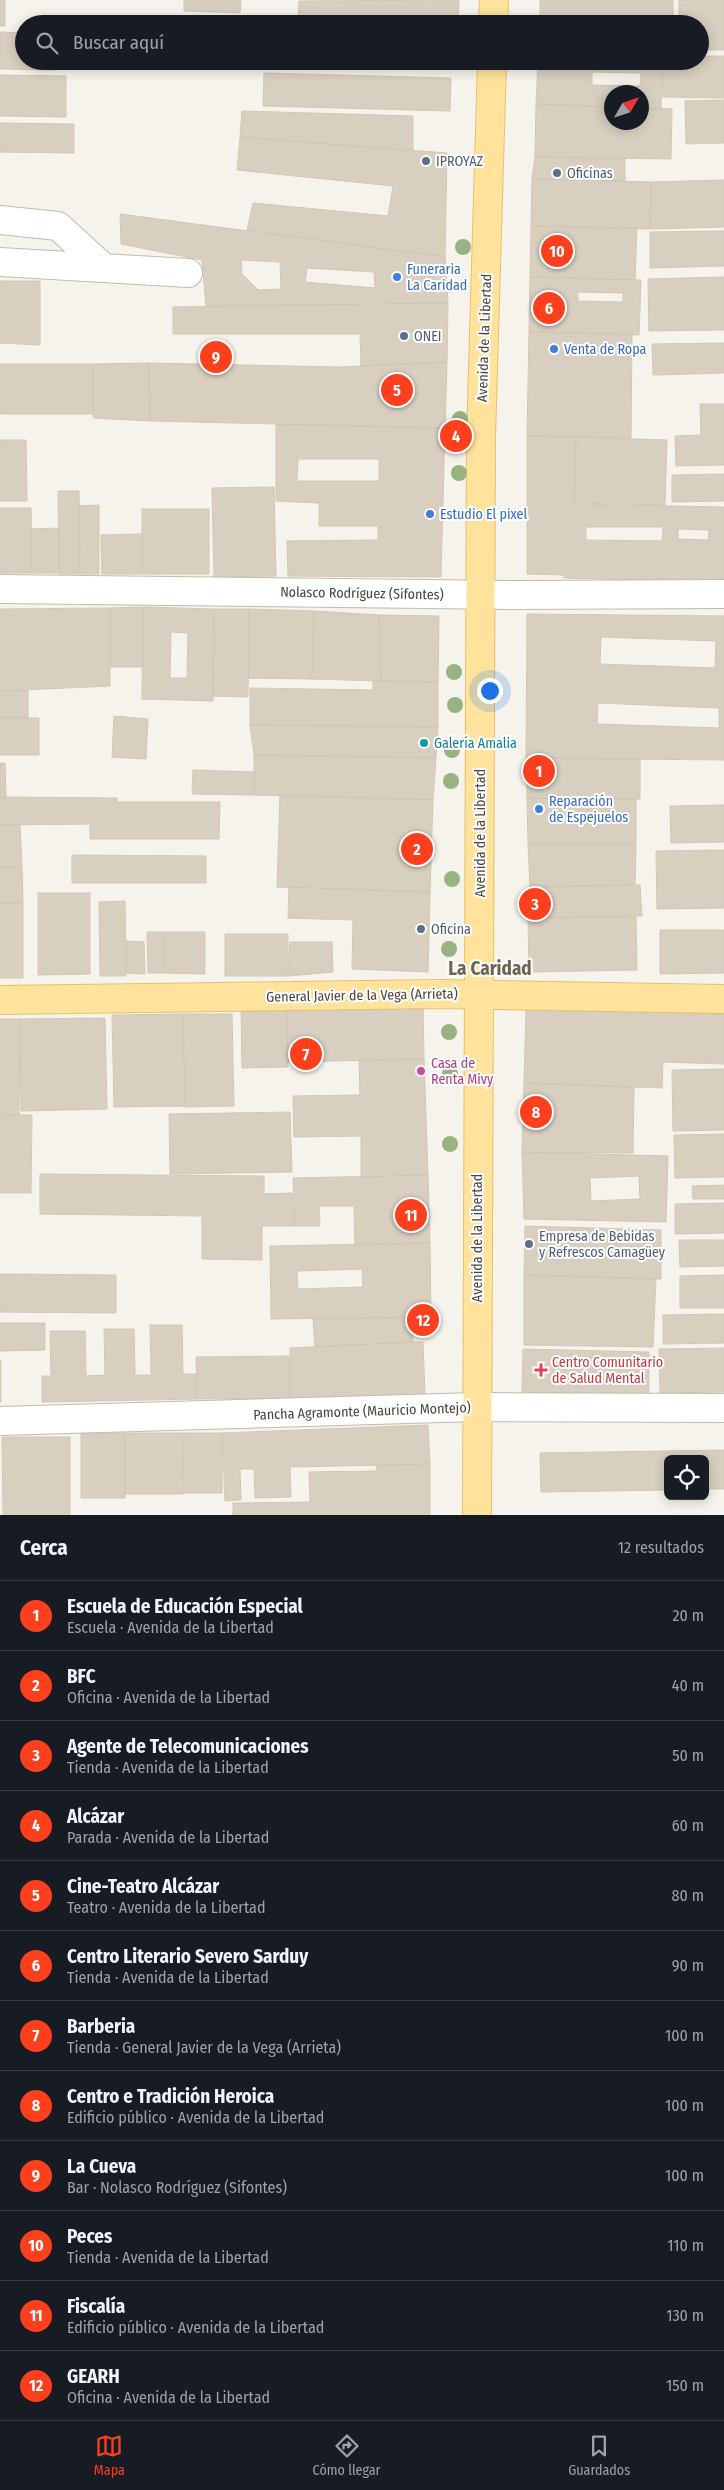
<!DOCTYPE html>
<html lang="es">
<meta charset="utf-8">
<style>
body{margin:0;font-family:"Fira Sans Condensed",sans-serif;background:#20242c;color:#f1f3f6}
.controls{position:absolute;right:15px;bottom:15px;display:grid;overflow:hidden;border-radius:8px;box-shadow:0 2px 12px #0003}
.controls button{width:45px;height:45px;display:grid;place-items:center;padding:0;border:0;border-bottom:1px solid #363941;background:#171b24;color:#f1f3f6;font:25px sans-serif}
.compass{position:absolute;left:604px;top:85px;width:45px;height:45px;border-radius:50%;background:#171b24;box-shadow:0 2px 12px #0003;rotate:51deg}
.you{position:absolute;left:489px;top:690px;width:18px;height:18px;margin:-12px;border:4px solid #fff;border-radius:50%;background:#1a73e8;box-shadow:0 0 0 8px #1a73e833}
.badge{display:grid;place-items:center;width:32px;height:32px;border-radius:50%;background:#fc3f1d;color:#fff;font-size:16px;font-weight:700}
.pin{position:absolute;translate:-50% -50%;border:2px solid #fff;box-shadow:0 1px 5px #0006}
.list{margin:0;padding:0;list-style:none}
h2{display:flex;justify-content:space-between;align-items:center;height:65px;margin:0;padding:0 20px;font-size:21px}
h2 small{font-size:16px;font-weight:400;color:#9ea1a6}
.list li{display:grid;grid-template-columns:32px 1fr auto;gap:15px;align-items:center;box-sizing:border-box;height:70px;padding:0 20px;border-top:1px solid #363941}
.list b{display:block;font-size:19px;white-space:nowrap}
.list p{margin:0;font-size:16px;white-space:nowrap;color:#9ea1a6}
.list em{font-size:16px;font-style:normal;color:#9ea1a6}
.icon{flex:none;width:28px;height:28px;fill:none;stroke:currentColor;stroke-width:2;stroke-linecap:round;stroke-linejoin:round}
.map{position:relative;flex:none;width:724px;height:1515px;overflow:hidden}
.search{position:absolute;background:#171b24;box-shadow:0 2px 12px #0003;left:15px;right:15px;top:15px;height:55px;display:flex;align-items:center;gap:12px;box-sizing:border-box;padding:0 18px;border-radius:28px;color:#9ea1a6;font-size:19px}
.sheet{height:905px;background:#171b24}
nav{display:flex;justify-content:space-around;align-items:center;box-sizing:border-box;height:70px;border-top:1px solid #363941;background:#171b24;font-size:14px;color:#9ea1a6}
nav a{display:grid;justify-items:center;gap:2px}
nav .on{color:#fc3f1d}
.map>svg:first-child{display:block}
.building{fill:#d8cfc1;stroke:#d3c7b4;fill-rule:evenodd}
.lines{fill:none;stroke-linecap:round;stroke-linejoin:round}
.minor-casing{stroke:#c2bbae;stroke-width:30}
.major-casing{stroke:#e6c16a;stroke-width:30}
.minor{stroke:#fff;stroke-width:28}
.major{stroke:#ffe39c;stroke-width:28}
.tree{fill:#97b381}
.service-dot{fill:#5c6f8a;stroke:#fff;stroke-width:2}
.shop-dot{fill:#3f7fe0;stroke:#fff;stroke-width:2}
.culture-dot{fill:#0f9aa8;stroke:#fff;stroke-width:2}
.hotel-dot{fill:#d1479c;stroke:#fff;stroke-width:2}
.health-dot{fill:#e0444e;stroke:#fff;stroke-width:2}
.labels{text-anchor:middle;stroke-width:4;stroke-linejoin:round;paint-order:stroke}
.service-label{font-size:14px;fill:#4e5e75;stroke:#fff;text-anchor:start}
.shop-label{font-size:14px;fill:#366cbe;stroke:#fff;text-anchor:start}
.street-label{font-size:14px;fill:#4b4439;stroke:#fff}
.culture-label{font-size:14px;fill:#0d838f;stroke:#fff;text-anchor:start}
.hotel-label{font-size:14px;fill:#b23c85;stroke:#fff;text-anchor:start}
.health-label{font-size:14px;fill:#be3a42;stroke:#fff;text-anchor:start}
.district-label{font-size:19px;font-weight:bold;fill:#6e6250;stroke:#fff}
</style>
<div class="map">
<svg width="724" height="1515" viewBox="0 0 724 1515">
<rect width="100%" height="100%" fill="#f6f3ec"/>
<!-- building -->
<path class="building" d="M0,0h5v26h-5z
M184,0h57l-1,13 -56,-2z
M459,0l-1,24h-160l1,-23z
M540,0h133v24h-133z
M679,0h45v50h-24v-26h-21z
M0,32l24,1v28h31v9l-55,-1z
M700,56h24v42l-61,-1 -1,-36h38z
M538,61h124l-1,48 -19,-1v-16h-30v15l-76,-3zM592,72l49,1 -1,13 -48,-1z
M264,73l187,5 -1,33 -187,-5z
M0,75l66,1v41l-66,-1z
M724,100v43l-38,1 -1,-43z
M536,104l76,3v15h30v-14l30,1 -1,50 -136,-2z
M242,111l171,5v35l-173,-14z
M0,123l74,1v29l-74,-1z
M240,137l207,16 -2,104 -198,-27 6,-27 135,13 5,-30 -156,-16z
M535,157l90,2v22l-93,-2z
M532,179l119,3 -1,47 -119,-3z
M724,180v47l-74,2 1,-47z
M120,214l325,43 3,46 -242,3 -4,-46 -81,-16zM241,260l39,2 1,27 -23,1 -16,-16zM307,268l67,4 1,16 -70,-6z
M531,226l106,2 -2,52 -105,-3z
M724,231v35l-74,2v-36z
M530,277l111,3 -2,55 -110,-3zM578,292l45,1v9l-45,-1z
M724,277v53l-75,1 -1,-52z
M0,281h40v64l-40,-2z
M448,303l-1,59 -86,4 -1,-32h-187v-27z
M529,332l103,2 -1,104 -104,-2z
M724,343v30l-71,2 -1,-31z
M447,362l-2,66 -295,-7 -1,-58 191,4z
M149,363l1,58 -57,-3v-54z
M0,364h93v50h-93z
M700,404h24v61l-48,1 -1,-30 26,-1z
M276,424l169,4 -4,149 -153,-1 -1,-35 91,-1v-14h-59v-23l-43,-2zM298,459h81v22h-82z
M527,436l49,1 -2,67 150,3v75l-160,-4v-3l-37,-1zM586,527h77l-1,14 -76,-1zM678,529l31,1 -1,10 -30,-1z
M576,437l91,3 -2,65 -90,-2z
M0,440h26l1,61h-27z
M724,474v27l-52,1v-27z
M274,487l2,89 -62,1 -2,-89z
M58,491h21l1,83h-21z
M99,505v69h-19l-1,-68z
M0,508h31l1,65h-32z
M142,509h67v65h-67z
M59,528v45h-27l-1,-44z
M142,534v40h-40l-1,-39z
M143,607l71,2 -1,92 -71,-2zM171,632l17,1 -1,45h-17z
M143,607v60h-32l-1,-59z
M110,608v78l-110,5v-82z
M214,609h35l-1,88 -35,-1z
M249,609l65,2 -2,68 -64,-1z
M314,611l65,4 2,66 -69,-2z
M527,614l197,2v144l-198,-2zM601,637l115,4 -1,27 -115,-4zM598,703l121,5v20l-122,-4z
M379,615l60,1 -1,66 -57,-1z
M373,681l65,1v45l-188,-2v-37l123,2z
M28,690v28h-28v-27z
M114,716l34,3 -2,40 -34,-2z
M0,718h39v37h-39z
M250,725l188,2 -2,31 -182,-3z
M254,755l182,3 -3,42 -179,-5z
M526,758l114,1v40l-113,-1z
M0,763h5l1,34h-6z
M193,770l61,2v23l-62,-1z
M280,795l153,5 -3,92 -153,-5z
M0,797l117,1v4h103l-1,37h-129v-15l-90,1z
M527,798l109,1v45h-108z
M724,805v37l-53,1 -1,-37z
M0,825h20l2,42h-22z
M528,844h108l-1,41 -105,2z
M724,850v58l-67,1 -1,-58z
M72,855l134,1v27h-134z
M0,867h22l1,36h-23z
M640,885l2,31 -114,2 2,-31z
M289,887l141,5 -2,80 -76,-3 1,-49 -65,-2z
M38,893h52v81l-52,1z
M125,901l1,75h-26l-1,-74z
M0,903h23v75h-23z
M636,917l1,53 -108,2 -1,-54z
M660,930h64v43l-64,1z
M147,932h17v41h-16z
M164,932h41v42l-41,-1z
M225,934h63v42h-63z
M126,941l18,1 1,32 -19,-1z
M290,942h42l1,30 -45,4z
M423,1004l1,55 -136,3 -1,-55z
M241,1007h46l1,60 -46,1z
M526,1007l198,7v50l-61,-2 -1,26 -138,-5z
M183,1014h49l2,92 -49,1z
M183,1014l2,92 -71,1 -2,-92z
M105,1018l2,91 -86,2 -1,-92z
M0,1019h20l-1,96 -19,-1z
M424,1059l4,116 -67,2v-41l-67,1 -1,-41 67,-1 -1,-35z
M724,1069v61l-51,1 -1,-61z
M524,1083l110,4 -1,66 -111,-1z
M290,1112l2,60 -122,2 -1,-60z
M0,1115h32l-1,78h-31z
M724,1134v43l-49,1 -1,-43z
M522,1152l146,4 -2,66 -142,-3zM639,1176l1,23 -49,2 -1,-23z
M40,1174l224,2v18l28,-1 3,33h-33v34l-60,-1v-43l-162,-2z
M428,1175l2,68 -75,2 -1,-39h-35l1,20h-25l-2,-48z
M724,1185v14h-31l-1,-13z
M724,1203v30l-49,1v-30z
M525,1226l136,4v49l-137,-4z
M679,1240h45v26l-44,1z
M430,1243l1,74 -160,2 -1,-73zM362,1269l1,18 -65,2 -1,-18z
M0,1274l116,1v38l-116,-1z
M524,1275l132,4 -3,68 -129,-2z
M724,1275v33h-44v-32z
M724,1314v29l-61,1v-29z
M412,1318l1,24 -98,5 -2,-28z
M0,1323h45v27l-45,1z
M150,1325h32l1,49h13l1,25 -155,3v-26h9l-1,-45h35l1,45 19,-1 -1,-46h30l1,46h16z
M413,1342h10l2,53 -135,3v-50z
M724,1348v44l-64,1 -1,-44z
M523,1349l126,3v43l-127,-3z
M289,1356l1,42 -93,1 -1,-42z
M0,1361h1v41h-1z
M428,1425l2,39 -140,3 1,30 -36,1 -1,-29h-14l1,31 -16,1 -3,-68z
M81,1433h44v65h-44z
M125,1433h59l-1,61h-58z
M184,1433h38v60h-38z
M2,1437h68v78h-67z
M724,1450v39h-19v-30h-37v31l-127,2 -1,-39z
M430,1464v51h-197v-12l77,-1 -1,-30 67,-1 1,-6z"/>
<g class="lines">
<defs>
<path id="minor" d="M0,220l58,6 46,42
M0,262l188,11
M0,589l515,6 209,-1
M0,1421l476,-14 248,1"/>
<path id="major" d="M493,24l1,-24
M0,1000l441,-6 283,5
M477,1515l4,-1077 11,-377"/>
</defs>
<!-- minor casing -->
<use href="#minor" class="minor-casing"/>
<!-- major casing -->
<use href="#major" class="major-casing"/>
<!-- minor -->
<use href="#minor" class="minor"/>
<!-- major -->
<use href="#major" class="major"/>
</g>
<!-- trees -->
<g class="tree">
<circle cx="463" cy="247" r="8"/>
<circle cx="460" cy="419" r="8"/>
<circle cx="459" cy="473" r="8"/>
<circle cx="454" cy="672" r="8"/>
<circle cx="455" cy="705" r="8"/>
<circle cx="452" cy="750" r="8"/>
<circle cx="451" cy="781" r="8"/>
<circle cx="452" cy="879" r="8"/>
<circle cx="449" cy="949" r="8"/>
<circle cx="449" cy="1032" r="8"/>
<circle cx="450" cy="1074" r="8"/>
<circle cx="450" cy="1144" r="8"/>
</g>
<!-- markers -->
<g class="service-dot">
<circle cx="426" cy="161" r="5"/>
<circle cx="557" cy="173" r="5"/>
<circle cx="404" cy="336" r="5"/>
<circle cx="421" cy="929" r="5"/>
<circle cx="529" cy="1244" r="5"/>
</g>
<g class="shop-dot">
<circle cx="397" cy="277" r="5"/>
<circle cx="554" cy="349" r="5"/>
<circle cx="430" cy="514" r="5"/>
<circle cx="539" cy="809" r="5"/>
</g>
<circle class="culture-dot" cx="424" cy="743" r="5"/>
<circle class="hotel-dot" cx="421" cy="1071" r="5"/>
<path class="health-dot" d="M538.5 1362.5h5v5h5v5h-5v5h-5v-5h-5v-5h5z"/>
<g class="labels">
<!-- service labels -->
<g class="service-label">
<text x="436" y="166">IPROYAZ</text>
<text x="567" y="178">Oficinas</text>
<text x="414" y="341">ONEI</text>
<text x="431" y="934">Oficina</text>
<text x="539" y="1241">Empresa de Bebidas<tspan x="539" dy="16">y Refrescos Camagüey</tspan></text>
</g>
<!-- shop labels -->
<g class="shop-label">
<text x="407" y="274">Funeraria<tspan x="407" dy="16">La Caridad</tspan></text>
<text x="564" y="354">Venta de Ropa</text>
<text x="440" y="519">Estudio El pixel</text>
<text x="549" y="806">Reparación<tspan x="549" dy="16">de Espejuelos</tspan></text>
</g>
<!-- street labels -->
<g class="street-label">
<text transform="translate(484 338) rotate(-88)" y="5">Avenida de la Libertad</text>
<text transform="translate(362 593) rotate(1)" y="5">Nolasco Rodríguez (Sifontes)</text>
<text transform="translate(480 833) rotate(-90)" y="5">Avenida de la Libertad</text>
<text transform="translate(362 995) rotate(-1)" y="5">General Javier de la Vega (Arrieta)</text>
<text transform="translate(477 1238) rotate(-90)" y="5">Avenida de la Libertad</text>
<text transform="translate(362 1411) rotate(-2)" y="5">Pancha Agramonte (Mauricio Montejo)</text>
</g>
<!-- culture labels -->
<g class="culture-label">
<text x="434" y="748">Galería Amalia</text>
</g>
<!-- hotel labels -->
<g class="hotel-label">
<text x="431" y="1068">Casa de<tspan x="431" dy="16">Renta Mivy</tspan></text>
</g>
<!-- health labels -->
<g class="health-label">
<text x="552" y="1367">Centro Comunitario<tspan x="552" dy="16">de Salud Mental</tspan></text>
</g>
<!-- district labels -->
<g class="district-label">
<text x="490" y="975">La Caridad</text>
</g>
</g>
</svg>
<div class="controls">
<button><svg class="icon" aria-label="locate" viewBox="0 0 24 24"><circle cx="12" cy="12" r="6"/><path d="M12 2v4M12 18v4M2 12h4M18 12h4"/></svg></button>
</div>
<svg class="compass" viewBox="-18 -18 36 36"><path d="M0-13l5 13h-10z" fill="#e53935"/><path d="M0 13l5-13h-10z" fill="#9ea1a6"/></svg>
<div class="you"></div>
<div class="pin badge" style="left:539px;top:771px">1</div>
<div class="pin badge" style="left:417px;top:849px">2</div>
<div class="pin badge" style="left:535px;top:904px">3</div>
<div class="pin badge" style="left:456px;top:436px">4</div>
<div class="pin badge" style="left:397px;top:390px">5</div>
<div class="pin badge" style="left:549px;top:308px">6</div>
<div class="pin badge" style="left:306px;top:1054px">7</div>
<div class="pin badge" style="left:536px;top:1112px">8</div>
<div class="pin badge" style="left:216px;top:357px">9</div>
<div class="pin badge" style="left:557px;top:251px">10</div>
<div class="pin badge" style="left:411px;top:1215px">11</div>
<div class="pin badge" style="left:423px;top:1320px">12</div>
<div class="search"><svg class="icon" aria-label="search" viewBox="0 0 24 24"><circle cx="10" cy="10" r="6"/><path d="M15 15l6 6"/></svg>Buscar aquí</div>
</div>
<section class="sheet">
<h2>Cerca<small>12 resultados</small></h2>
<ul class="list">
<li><span class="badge">1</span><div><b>Escuela de Educación Especial</b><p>Escuela · Avenida de la Libertad</p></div><em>20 m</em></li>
<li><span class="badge">2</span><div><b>BFC</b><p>Oficina · Avenida de la Libertad</p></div><em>40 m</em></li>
<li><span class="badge">3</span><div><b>Agente de Telecomunicaciones</b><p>Tienda · Avenida de la Libertad</p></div><em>50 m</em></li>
<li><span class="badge">4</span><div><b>Alcázar</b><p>Parada · Avenida de la Libertad</p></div><em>60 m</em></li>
<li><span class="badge">5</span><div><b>Cine-Teatro Alcázar</b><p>Teatro · Avenida de la Libertad</p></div><em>80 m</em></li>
<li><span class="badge">6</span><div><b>Centro Literario Severo Sarduy</b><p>Tienda · Avenida de la Libertad</p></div><em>90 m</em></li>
<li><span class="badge">7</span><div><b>Barberia</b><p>Tienda · General Javier de la Vega (Arrieta)</p></div><em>100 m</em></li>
<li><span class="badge">8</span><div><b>Centro e Tradición Heroica</b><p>Edificio público · Avenida de la Libertad</p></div><em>100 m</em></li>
<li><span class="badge">9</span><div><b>La Cueva</b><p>Bar · Nolasco Rodríguez (Sifontes)</p></div><em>100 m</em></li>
<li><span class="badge">10</span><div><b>Peces</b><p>Tienda · Avenida de la Libertad</p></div><em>110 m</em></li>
<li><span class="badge">11</span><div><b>Fiscalía</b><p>Edificio público · Avenida de la Libertad</p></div><em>130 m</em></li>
<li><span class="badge">12</span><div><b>GEARH</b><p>Oficina · Avenida de la Libertad</p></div><em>150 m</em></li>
</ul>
</section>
<nav>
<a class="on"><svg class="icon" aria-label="map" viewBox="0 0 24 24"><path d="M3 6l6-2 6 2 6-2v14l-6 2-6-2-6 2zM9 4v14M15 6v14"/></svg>Mapa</a>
<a><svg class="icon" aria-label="directions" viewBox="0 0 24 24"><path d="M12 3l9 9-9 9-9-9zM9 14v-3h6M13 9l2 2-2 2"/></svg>Cómo llegar</a>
<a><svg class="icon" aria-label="saved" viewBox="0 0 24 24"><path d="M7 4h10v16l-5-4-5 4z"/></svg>Guardados</a>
</nav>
